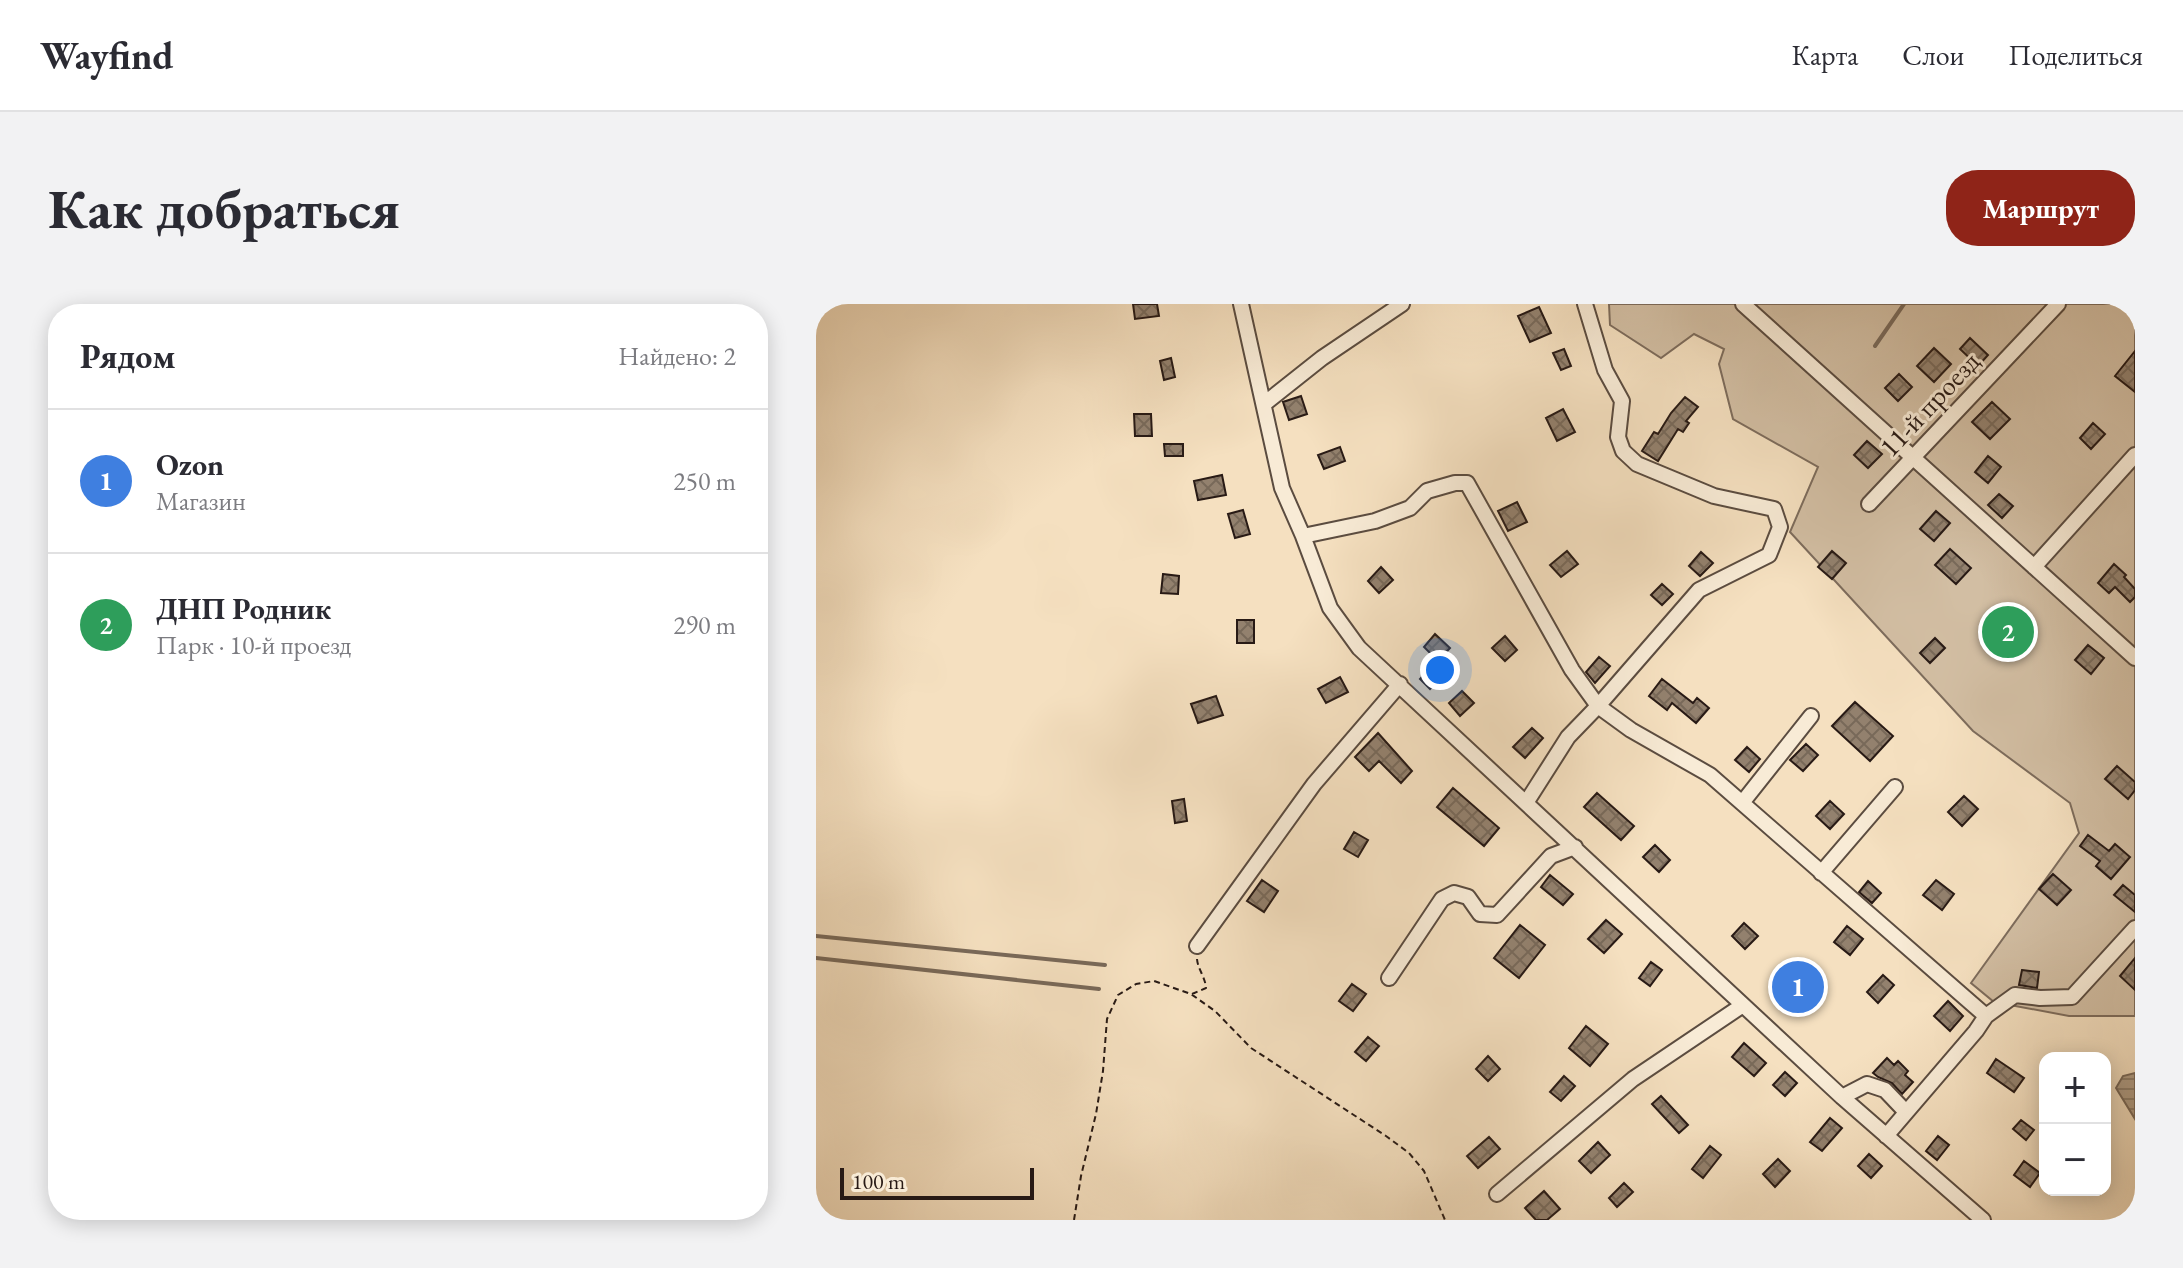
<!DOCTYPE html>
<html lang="ru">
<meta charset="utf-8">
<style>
body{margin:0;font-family:"EB Garamond",serif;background:#f2f2f3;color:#2b2b33}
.controls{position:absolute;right:24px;bottom:24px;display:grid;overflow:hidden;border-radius:16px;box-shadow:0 4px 20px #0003}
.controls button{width:72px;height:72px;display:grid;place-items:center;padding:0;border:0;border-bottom:2px solid #e1e1e2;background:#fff;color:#2b2b33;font:40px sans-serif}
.scale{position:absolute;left:24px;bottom:20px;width:194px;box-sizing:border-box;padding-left:8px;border:4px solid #281a15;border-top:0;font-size:22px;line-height:28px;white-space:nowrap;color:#281a15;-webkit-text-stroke:6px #f8ebd6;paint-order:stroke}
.you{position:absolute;left:624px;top:366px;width:28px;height:28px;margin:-20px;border:6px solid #fff;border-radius:50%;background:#1a73e8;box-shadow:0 0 0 12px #1a73e833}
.badge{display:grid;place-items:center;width:52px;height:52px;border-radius:50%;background:#8f2418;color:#fff;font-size:26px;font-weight:700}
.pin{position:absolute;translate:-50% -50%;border:4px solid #fff;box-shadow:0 2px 8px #0006}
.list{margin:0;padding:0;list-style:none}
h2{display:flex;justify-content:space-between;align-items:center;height:104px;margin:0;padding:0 32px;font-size:34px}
h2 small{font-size:26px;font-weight:400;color:#7c7c81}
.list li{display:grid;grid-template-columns:52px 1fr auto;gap:24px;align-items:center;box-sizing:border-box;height:144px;padding:0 32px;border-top:2px solid #e1e1e2}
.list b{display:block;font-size:30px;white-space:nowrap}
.list p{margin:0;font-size:26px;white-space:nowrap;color:#7c7c81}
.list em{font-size:26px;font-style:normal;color:#7c7c81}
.map{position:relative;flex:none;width:1319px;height:916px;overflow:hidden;border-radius:32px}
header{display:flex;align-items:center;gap:48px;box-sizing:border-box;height:112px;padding:0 40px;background:#fff;border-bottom:2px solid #e1e1e2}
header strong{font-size:38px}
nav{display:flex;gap:44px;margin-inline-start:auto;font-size:28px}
.intro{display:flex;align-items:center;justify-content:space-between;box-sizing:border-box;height:192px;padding:0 48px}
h1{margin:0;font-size:56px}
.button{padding:20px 36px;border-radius:32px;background:#8f2418;color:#fff;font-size:28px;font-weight:700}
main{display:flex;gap:48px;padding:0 48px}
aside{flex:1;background:#fff;border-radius:32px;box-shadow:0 4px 20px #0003}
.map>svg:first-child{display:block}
.green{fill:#d2bea3;stroke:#7d6c5c;stroke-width:2}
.water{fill:url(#water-rules);stroke:#796959;stroke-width:2}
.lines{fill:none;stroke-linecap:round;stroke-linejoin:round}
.stream{stroke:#796959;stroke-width:4}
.building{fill:url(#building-cross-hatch);stroke:#281a15;stroke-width:2}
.minor-casing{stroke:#5b4c40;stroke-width:18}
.path{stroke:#281a15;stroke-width:2;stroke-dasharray:6 4;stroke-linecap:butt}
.minor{stroke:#f8ebd6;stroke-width:14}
.labels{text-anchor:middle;stroke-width:6;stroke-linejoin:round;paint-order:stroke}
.street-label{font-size:28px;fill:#281a15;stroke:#f8ebd6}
</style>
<header>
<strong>Wayfind</strong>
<nav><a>Карта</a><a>Слои</a><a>Поделиться</a></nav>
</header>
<div class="intro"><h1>Как добраться</h1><a class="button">Маршрут</a></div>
<main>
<aside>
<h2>Рядом<small>Найдено: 2</small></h2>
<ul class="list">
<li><span class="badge" style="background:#3f7fe0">1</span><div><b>Ozon</b><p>Магазин</p></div><em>250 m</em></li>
<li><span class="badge" style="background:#2e9e5b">2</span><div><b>ДНП Родник</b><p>Парк · 10-й проезд</p></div><em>290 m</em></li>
</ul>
</aside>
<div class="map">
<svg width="1319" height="916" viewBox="0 0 1319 916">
<defs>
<pattern id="water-rules" width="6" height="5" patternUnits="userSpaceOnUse" patternTransform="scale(2)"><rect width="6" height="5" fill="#af9d86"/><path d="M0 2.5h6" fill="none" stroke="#8e7f6c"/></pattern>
<pattern id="building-cross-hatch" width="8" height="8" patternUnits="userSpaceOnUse" patternTransform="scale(2)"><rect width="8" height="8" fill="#93816e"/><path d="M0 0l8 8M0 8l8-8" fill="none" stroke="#786959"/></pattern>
</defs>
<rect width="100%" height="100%" fill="#f5e0c0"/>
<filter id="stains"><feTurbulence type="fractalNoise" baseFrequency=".0025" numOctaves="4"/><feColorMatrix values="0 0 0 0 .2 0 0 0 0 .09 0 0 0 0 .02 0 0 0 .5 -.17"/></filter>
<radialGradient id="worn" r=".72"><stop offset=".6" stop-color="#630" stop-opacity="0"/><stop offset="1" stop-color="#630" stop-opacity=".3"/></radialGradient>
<!-- green -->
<path class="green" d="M793,0h526v712h-66l-75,-14 -23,-19 108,-150 -9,-30 -97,-72 -183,-199 28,-65 -85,-48 -14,-55 5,-15 -30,-15 -33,24 -51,-33z"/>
<!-- water -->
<path class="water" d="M1319,769v46l-19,-31 7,-12z"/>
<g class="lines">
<!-- stream -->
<path class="stream" d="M1059,42l29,-42
M0,632l289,29
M0,654l283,31"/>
</g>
<!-- building -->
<path class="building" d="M317,0h24l2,12 -24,3z
M723,3l12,26 -21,9 -12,-26z
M1154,34l18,17 -10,11 -18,-17z
M1118,44l17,16 -17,18 -17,-16z
M748,45l7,17 -10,4 -8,-17z
M1319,47v41l-20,-16z
M355,54l4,19 -11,3 -4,-19z
M1083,70l13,13 -14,14 -13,-13z
M485,92l6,18 -18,6 -6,-18z
M869,93l13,10 -12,14 3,2 -6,9 -5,-3 -20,32 -16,-10 12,-19 4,2 13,-21z
M1176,98l18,17 -20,20 -18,-17z
M747,105l12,23 -18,9 -11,-23z
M318,110h17l1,22h-17z
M1277,119l12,11 -14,15 -11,-11z
M1051,137l15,13 -14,14 -14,-13z
M348,140h19v12h-18z
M524,143l5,14 -21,8 -6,-14z
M1172,152l13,11 -13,16 -13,-11z
M406,171l4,20 -28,5 -4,-19z
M1183,190l14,12 -11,12 -14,-13z
M701,198l10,20 -19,9 -10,-20z
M427,206l7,24 -15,4 -7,-24z
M1120,207l14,12 -16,18 -14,-12z
M1134,245l21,19 -15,16 -21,-19z
M751,247l11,13 -17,13 -11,-12z
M1016,247l14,12 -14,16 -14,-12z
M885,248l12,11 -13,13 -11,-10z
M1298,260l12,11 -2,2 11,12v8l-5,5 -15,-15 -6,6 -11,-10z
M565,263l12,13 -14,13 -11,-12z
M347,270l16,2 -1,18 -17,-1z
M846,280l11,10 -11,11 -11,-10z
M421,316h17v23h-17z
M619,330l15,14 -12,13 -14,-14z
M689,332l12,14 -12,11 -13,-13z
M1119,334l10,10 -15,15 -10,-10z
M1272,341l16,13 -13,16 -16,-14z
M783,353l11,9 -15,17 -9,-11z
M616,362l11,9 -13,14 -10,-10z
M524,373l8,15 -22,11 -8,-14z
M846,375l31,24 4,-5 12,10 -13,15 -24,-20 -5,7 -18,-14z
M646,387l12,12 -14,13 -11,-13z
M400,392l7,19 -25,8 -7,-19z
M1039,398l38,34 -23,25 -38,-35z
M716,424l11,10 -18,20 -12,-11z
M562,429l34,38 -11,12 -22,-22 -10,10 -14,-14z
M990,440l12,11 -15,16 -13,-11z
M931,443l13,12 -11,13 -14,-12z
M1301,462l18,16v8l-7,9 -23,-20z
M637,484l46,40 -15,18 -47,-39z
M781,489l37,33 -13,14 -37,-33z
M1148,492l14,13 -16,17 -14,-14z
M368,495l3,22 -12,2 -3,-22z
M1014,497l14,13 -14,15 -14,-13z
M538,528l14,8 -10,17 -14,-8z
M1272,531l21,16 6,-7 15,13 -19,22 -15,-13 4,-5 -20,-15z
M839,541l15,15 -11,12 -16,-15z
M1237,570l18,16 -14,15 -18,-16z
M734,571l23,19 -10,11 -22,-18z
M446,576l16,11 -14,21 -17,-11z
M1120,576l18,14 -12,16 -19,-15z
M1052,577l13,12 -9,10 -13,-11z
M1307,581l12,10v17l-21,-17z
M790,616l16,14 -18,19 -16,-14z
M928,619l14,13 -13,13 -13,-13z
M704,621l25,20 -26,33 -25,-20z
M1031,622l16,13 -13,16 -16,-13z
M1319,654v32l-15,-14z
M835,658l11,8 -12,16 -11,-8z
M979,660l16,13 -13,14 -15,-13z
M1206,666l17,2 -2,16 -18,-3z
M1067,671l11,10 -16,18 -11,-11z
M536,680l14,10 -13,17 -14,-10z
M1132,697l15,15 -13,15 -16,-15z
M770,722l22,18 -18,22 -21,-18z
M552,733l11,9 -13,15 -11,-9z
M928,739l22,20 -12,13 -22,-19z
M672,752l12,13 -12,12 -12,-12z
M1071,754l7,7 4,-4 10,10 -3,4 8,7 -11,12 -10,-11 -14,-6 -5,-4z
M1180,755l28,19 -10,14 -27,-19z
M969,768l12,11 -12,13 -12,-11z
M748,772l11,10 -14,15 -11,-9z
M845,792l27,29 -9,8 -27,-29z
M1014,814l12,10 -20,23 -12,-9z
M1205,816l13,10 -8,10 -13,-11z
M1122,832l11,9 -12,15 -11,-9z
M673,833l11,12 -22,19 -11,-12z
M782,838l12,13 -19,18 -12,-12z
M894,842l11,9 -18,23 -11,-9z
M1053,850l13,12 -11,12 -13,-12z
M962,855l12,12 -15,16 -12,-13z
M1208,857l16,12 -10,14 -16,-12z
M808,879l9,9 -16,15 -8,-9z
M728,887l16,18 -13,11h-11l-11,-12z"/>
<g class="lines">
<defs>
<path id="minor" d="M425,0l41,184 21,48 27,72 29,40 483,449 141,123
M927,0l392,354
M448,100l58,-46 80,-54
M1053,200l189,-200
M487,232l72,-15 35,-13 17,-17 28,-8h12l105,187 26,36 33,24 79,45 276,241 -10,15 -90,105
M1218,263l101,-112
M710,499l42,-66 30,-31 101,-116 70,-35 11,-28 -6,-18 -60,-13 -77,-32 -14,-13 -5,-14 4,-36 -17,-31 -20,-66
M926,499l69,-87
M1005,569l74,-86
M381,642l117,-162 86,-100
M573,674l53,-79 12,-6 14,4 12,17 17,1 54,-59 24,-9
M1170,712l29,-21 25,3 32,-1 63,-69
M1026,793l25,-13 18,6 20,21
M681,890l136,-115 110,-74"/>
</defs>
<!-- minor casing -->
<use href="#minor" class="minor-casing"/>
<!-- path -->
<path class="path" d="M376,690l14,-6c-1,-12 -8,-18 -9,-29
M258,916l7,-44 15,-62 7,-43 4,-52 11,-24 18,-11 18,-3 37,13 24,17 36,37 135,88 23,17 15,18 21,49"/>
<!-- minor -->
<use href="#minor" class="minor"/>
</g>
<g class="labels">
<!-- street labels -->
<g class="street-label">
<text transform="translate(1113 100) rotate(-47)" y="10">11-й проезд</text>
</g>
</g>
<rect width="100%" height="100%" filter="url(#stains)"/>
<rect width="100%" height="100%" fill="url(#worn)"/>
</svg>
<div class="controls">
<button>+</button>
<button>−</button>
</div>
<div class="scale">100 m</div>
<div class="you"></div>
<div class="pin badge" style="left:982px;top:683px;background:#3f7fe0">1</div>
<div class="pin badge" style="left:1192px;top:328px;background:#2e9e5b">2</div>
</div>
</main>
